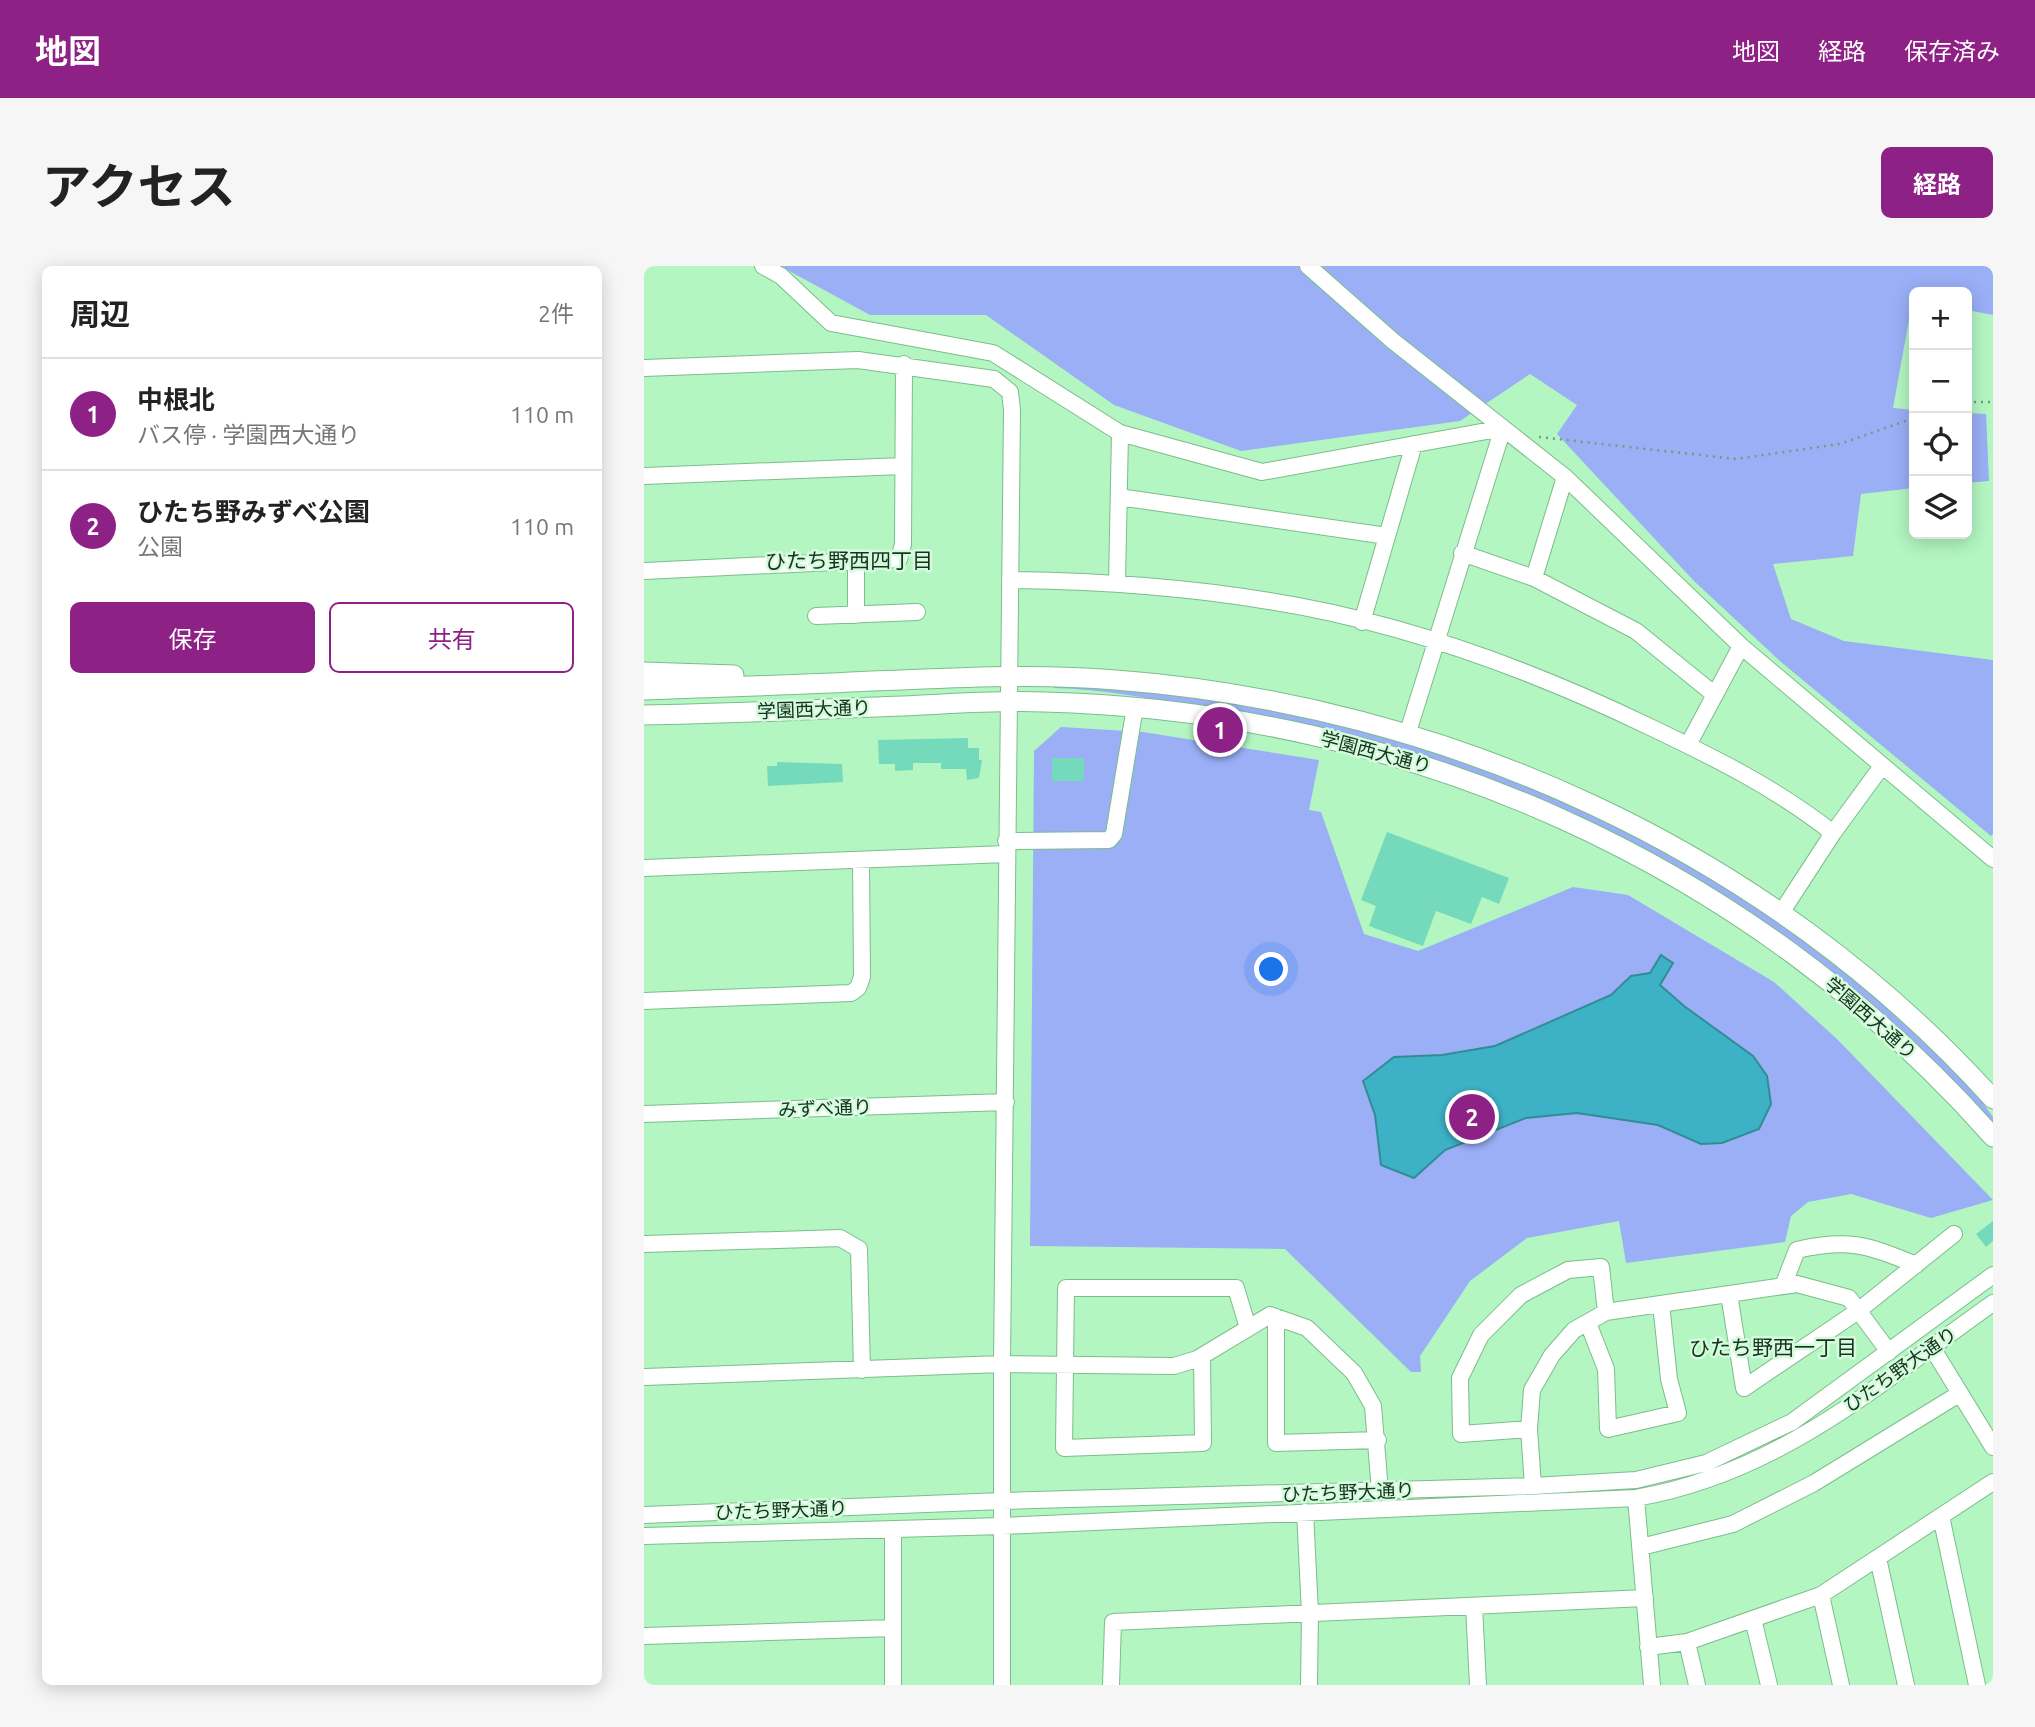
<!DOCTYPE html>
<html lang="ja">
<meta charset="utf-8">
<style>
body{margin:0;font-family:Ubuntu,"Noto Sans JP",sans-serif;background:#f6f6f6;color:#222}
.controls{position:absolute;right:21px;top:21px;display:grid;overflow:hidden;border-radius:10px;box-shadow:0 4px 18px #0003}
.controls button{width:63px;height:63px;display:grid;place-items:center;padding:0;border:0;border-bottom:2px solid #e0e0e0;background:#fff;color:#222;font:35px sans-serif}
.you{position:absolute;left:628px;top:704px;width:24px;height:24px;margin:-18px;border:5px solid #fff;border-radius:50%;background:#1a73e8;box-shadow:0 0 0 10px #1a73e833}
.badge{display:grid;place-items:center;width:46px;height:46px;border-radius:50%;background:#8d2185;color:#fff;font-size:23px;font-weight:700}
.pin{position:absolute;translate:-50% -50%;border:4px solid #fff;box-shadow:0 2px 7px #0006}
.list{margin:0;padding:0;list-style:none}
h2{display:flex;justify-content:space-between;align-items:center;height:91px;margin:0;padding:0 28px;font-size:30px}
h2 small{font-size:23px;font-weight:400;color:#767676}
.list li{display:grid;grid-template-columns:46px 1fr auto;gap:21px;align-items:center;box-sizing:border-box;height:112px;padding:0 28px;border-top:2px solid #e0e0e0}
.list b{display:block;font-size:26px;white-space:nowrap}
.list p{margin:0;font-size:23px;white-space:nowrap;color:#767676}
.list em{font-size:23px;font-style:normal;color:#767676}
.actions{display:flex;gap:14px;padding:21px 28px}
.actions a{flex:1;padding:16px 0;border:2px solid #8d2185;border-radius:10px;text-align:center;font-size:24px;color:#8d2185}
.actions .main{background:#8d2185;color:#fff}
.icon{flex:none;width:38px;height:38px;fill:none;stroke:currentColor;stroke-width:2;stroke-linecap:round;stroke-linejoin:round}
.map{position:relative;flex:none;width:1349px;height:1419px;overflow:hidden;border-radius:10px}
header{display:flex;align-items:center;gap:42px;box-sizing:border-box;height:98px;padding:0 35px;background:#8d2185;color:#fff}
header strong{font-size:33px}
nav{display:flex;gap:38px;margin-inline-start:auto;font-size:24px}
.intro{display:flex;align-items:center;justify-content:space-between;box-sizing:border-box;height:168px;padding:0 42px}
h1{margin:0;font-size:49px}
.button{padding:18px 32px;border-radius:10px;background:#8d2185;color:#fff;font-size:24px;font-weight:700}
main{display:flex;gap:42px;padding:0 42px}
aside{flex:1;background:#fff;border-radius:10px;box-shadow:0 4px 18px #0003}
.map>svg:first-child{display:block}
.green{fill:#9aaff6}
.water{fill:#3db2c6;stroke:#328c94;stroke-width:2}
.building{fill:#75dabb}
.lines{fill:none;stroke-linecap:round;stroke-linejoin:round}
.minor-casing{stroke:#7cbd8c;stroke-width:18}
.major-casing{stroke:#7cbd8c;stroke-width:21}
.path{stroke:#6e9f79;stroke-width:2.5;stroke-dasharray:2 5;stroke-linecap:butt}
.minor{stroke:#fff;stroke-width:16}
.major{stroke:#fff;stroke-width:19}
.labels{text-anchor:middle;stroke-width:5;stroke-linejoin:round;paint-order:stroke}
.street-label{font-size:19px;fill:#17321e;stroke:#d4fcdc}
.neighbourhood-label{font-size:21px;fill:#17321e;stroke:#d4fcdc}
</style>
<header>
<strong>地図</strong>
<nav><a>地図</a><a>経路</a><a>保存済み</a></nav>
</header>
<div class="intro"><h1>アクセス</h1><a class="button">経路</a></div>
<main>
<aside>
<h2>周辺<small>2件</small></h2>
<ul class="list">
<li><span class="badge">1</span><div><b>中根北</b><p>バス停 · 学園西大通り</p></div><em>110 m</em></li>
<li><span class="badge">2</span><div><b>ひたち野みずべ公園</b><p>公園</p></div><em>110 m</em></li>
</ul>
<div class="actions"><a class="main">保存</a><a>共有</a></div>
</aside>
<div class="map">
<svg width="1349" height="1419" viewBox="0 0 1349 1419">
<rect width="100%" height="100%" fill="#b3f6c2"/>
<!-- green -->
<path class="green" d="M136,0h1213v49l-26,-5v-18h-53l-21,116 21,2v78l-53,6 -8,62 -80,8 18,55 53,22 149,19v174l-2,2 -210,-174 -87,-81 -137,-147 20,-29 -47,-31 -70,47 -219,30 -127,-46 -128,-90h-116z
M1323,147l19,1 3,67 -22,2z
M408,420l121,5 81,12 153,37 164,60 147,80 53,36 115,89 89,87 18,25v10c-204,-234 -491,-377 -796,-421 -48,-7 -94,-17 -143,-18z
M417,461l82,5 176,28 -10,50 12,2 43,122 54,17 155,-64 55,8 146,87 63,57 156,161 -62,18 -80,-24 -43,8 -17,14 -6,26 -159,21 -7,-42 -92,17 -57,43 -50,75 1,16h-10l-126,-123 -255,-3 4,-495z"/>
<!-- water -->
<path class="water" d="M1017,689l12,8 -13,22 24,21 69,50 14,20 4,28 -12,25 -37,14 -21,1 -43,-19 -81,-12 -51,5 -81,32 -31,28 -33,-13 -6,-50 -12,-34 31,-24 48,-2 53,-9 116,-51 20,-19 19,-3z"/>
<!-- building -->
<path class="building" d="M324,472v10h11v12h3l-3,18 -12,2 -1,-11h-25v-6h-28v7l-18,1v-7h-16l-1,-24z
M408,492h32v23h-32z
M133,496l65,2 1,18 -75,4 -1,-20h10z
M743,566l122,46 -10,26 -17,-7 -11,27 -35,-13 -13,35 -54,-20 7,-20 -15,-6z
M1349,955v20l-7,6 -10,-13z"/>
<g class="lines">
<defs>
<path id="minor" d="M119,0l18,10 50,47 162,30 127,80 142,39 241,-44
M664,0l85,75 172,136 176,169 252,213
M0,102l214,-8 136,19 16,13 2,18 -10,954v321
M0,210l259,-10
M475,231l268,39
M818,287l72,25 102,53 79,64
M212,295v54
M0,305l255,-12 4,-15 1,-180
M890,312l31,-101
M366,314c86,1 174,7 259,21 132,21 261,68 381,126 65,31 126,61 183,106
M473,317l3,-150
M172,350l101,-4
M718,356l52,-178
M764,466l95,-304
M1044,479l53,-99
M362,575l103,-1 5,-6 21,-127
M0,602l362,-14
M1137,647l52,-80 49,-67
M0,735l207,-8 7,-5 4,-11 -1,-117
M0,848l362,-12
M0,978l196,-6 19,11 3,121
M1139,1020l14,-36c51,-12 71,-5 119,15
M1085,1028l15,94 114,-77 96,-77
M632,1051v126l102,-3
M944,1057l18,46 2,60 70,-16 -9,-34 -8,-75
M1287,1080l62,101
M558,1090l1,87 -139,5 2,-160h170l12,40
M0,1111l358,-13 172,2 23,-7 73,-44 37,13 47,45 19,33 7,85
M885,1163l-68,5 -1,-56 21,-43 40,-40 47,-25 33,-3 5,45
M889,1220l-4,-57 3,-39 20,-35 22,-25 32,-18 191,-28 52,14 40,54
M992,1232l16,187
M661,1246l5,101 -1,72
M0,1249l358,-14 531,-15 103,-6 70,-17 86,-41 201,-147
M1297,1250l36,169
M0,1270l358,-10 634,-28c144,-25 242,-114 357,-195
M997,1281l92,-23 81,-41 145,-89
M1234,1292l28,127
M1177,1329l20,90
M830,1340l4,79
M1109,1353l16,66
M0,1370l249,-8
M1043,1376l10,43
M1004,1381l39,-5 134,-47 172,-113
M249,1419v-155
M467,1419l2,-63 532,-24"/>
<path id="major" d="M0,406l90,3
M0,424c76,-3 152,-5 228,-9 81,-3 163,-8 244,-1 330,25 654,171 877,419
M0,449c86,-1 173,-6 259,-9 47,-2 94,-6 141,-4 364,9 707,161 949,435"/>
</defs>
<!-- minor casing -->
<use href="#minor" class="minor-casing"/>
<!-- major casing -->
<use href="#major" class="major-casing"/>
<!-- path -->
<path class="path" d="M1323,136h26
M895,171l197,22 104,-15 74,-26"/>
<!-- minor -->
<use href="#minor" class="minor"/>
<!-- major -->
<use href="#major" class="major"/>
</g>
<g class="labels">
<!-- street labels -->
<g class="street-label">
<text transform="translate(170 443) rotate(-2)" y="7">学園西大通り</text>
<text transform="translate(732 486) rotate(15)" y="7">学園西大通り</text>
<text transform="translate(1227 752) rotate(41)" y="7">学園西大通り</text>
<text transform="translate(181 842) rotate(-2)" y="7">みずべ通り</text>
<text transform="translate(1256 1103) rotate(-35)" y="7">ひたち野大通り</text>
<text transform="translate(704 1226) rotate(-2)" y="7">ひたち野大通り</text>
<text transform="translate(137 1244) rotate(-2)" y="7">ひたち野大通り</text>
</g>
<!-- neighbourhood labels -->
<g class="neighbourhood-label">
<text x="205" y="302">ひたち野西四丁目</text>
<text x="1129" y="1089">ひたち野西一丁目</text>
</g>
</g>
</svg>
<div class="controls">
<button>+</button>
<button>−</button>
<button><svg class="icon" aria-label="locate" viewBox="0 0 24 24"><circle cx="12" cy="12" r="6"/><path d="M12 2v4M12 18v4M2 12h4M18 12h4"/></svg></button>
<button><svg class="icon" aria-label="layers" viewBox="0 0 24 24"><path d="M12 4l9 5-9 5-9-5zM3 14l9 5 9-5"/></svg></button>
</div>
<div class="you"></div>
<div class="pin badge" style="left:576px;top:464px">1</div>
<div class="pin badge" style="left:828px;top:851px">2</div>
</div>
</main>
